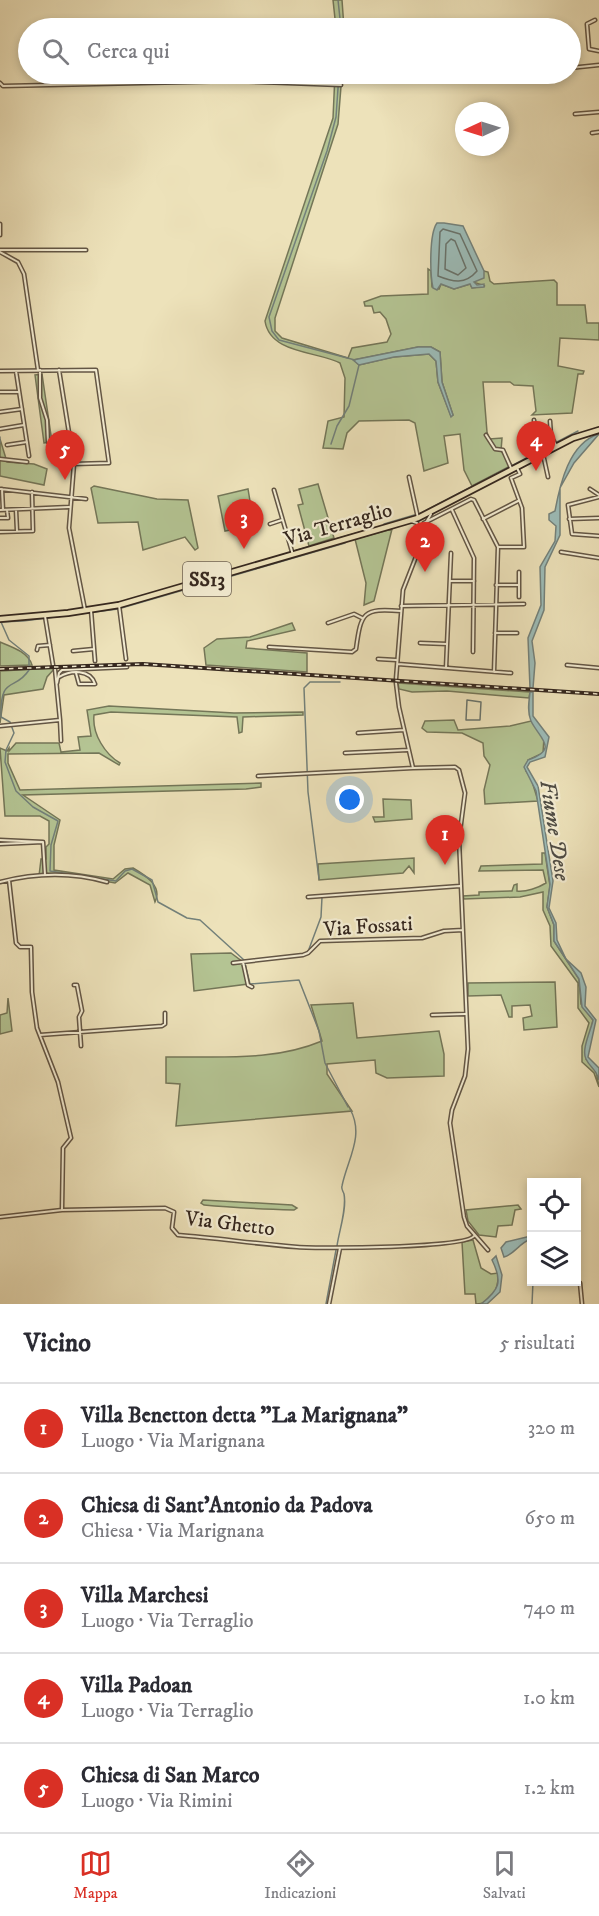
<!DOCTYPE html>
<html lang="it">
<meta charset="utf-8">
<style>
body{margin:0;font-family:"IM FELL DW Pica",serif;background:#f2f2f3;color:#2b2b33}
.controls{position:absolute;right:18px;bottom:18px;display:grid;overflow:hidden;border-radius:0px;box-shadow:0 3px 9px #0003}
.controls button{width:54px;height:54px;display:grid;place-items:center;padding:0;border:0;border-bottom:2px solid #e1e1e2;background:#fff;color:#2b2b33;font:30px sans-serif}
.compass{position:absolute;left:455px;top:102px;width:54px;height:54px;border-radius:50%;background:#fff;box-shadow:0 3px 9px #0003;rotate:266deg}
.you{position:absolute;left:350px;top:800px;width:21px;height:21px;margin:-15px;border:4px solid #fff;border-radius:50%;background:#1a73e8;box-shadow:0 0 0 9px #1a73e833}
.badge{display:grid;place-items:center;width:39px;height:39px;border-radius:50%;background:#d93025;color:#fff;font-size:20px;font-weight:700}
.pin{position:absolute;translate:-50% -50px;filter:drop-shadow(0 2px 3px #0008)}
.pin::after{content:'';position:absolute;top:32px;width:21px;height:18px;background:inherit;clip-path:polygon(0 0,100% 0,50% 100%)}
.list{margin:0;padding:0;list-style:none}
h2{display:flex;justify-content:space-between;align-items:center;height:78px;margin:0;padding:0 24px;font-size:26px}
h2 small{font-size:20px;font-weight:400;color:#7c7c81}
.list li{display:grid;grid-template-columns:39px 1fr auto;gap:18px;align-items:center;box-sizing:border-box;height:90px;padding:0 24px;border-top:2px solid #e1e1e2}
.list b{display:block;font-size:22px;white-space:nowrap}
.list p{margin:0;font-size:20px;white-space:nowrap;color:#7c7c81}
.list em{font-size:20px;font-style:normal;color:#7c7c81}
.icon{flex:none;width:33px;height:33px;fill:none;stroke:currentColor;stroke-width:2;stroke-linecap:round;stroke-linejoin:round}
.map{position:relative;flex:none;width:599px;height:1304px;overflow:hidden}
.search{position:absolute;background:#fff;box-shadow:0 3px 9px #0003;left:18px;right:18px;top:18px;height:66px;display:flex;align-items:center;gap:15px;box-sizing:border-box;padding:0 21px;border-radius:33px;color:#7c7c81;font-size:22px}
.sheet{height:528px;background:#fff}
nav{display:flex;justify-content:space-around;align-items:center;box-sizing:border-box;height:84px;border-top:2px solid #e1e1e2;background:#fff;font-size:16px;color:#7c7c81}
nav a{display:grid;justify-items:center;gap:3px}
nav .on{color:#d93025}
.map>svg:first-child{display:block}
.green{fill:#b4c493;stroke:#747658;stroke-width:1.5;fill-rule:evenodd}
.water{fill:#9cbcb8;stroke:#73807a;stroke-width:1.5}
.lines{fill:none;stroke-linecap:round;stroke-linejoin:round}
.shore{stroke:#68726b;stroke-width:1.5}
.stream{stroke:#73807a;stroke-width:1.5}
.street-casing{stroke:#635645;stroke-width:5}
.primary-casing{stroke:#35271e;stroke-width:8}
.street{stroke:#f3ecd2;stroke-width:2}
.primary{stroke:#ede2ba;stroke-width:4.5}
.rail-casing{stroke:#35271e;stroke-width:4}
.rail{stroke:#f3ecd2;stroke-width:1.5;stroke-dasharray:4.5;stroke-linecap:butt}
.labels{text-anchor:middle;stroke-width:4.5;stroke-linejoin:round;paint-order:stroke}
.shield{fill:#f3ecd2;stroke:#6e6254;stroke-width:1.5}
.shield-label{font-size:20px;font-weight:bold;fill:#35271e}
.street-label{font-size:21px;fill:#35271e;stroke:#f3ecd2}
.water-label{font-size:22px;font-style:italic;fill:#4f4c44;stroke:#f3ecd2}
</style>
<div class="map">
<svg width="599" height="1304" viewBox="0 0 599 1304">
<rect width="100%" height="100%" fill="#ede2ba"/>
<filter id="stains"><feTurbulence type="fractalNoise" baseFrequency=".00333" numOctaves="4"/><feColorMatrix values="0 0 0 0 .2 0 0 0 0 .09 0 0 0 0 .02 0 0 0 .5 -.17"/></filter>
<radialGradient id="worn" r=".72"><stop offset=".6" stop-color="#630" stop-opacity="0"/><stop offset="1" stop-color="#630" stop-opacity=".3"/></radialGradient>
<!-- green -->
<path class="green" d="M333,0h9l2,28h-8z
M335,74h7l-4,50 -63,194v13l7,7 66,20 4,-10 35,-6 4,-8 -5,-15 -6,-7 -6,1 -2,-7h-7l-1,-4 17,-6 47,-2v-25l3,2 1,16 7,2 2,-5 13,5 16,-5 2,4 13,-2 -12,-4 11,-11 4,1 2,9 4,3 60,-4 3,3v22h28l2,18h12v17l-39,-2 -2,28 26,5 -1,3h-5l-6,39 -40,2 4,-4 -3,-25 -19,-1 -4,-3h-27l4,50 2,7 13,-1 -1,13 11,14 -40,21 -8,-16 -4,-36 -16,2 4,27 -24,8 -9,-48 -6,-3 -50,1 -12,12 -4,16 -20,-1 5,-27 16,-4 1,-39 -5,-15c-23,-12 -70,-9 -75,-42l68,-203zM418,347h13l9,5 2,30 11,33 -2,1 -13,-34 -2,-21 -7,-7 -36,3 -34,8 -5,-5z
M42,374l10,68 -8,1 -9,-68z
M0,439l7,23 27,2 13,5 -3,16 -44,-9z
M318,484l16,54 -25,8 -11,-41 5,-1 -4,-15z
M94,486l63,13 31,1 10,48 -3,2 -10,-13 -42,13 -5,-28 -40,1 -7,-35z
M248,489l6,36 -29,6 -7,-35z
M392,529l-18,72 -10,4 2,-22 -11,-44z
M292,623l3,7 -48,11 -1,7 61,5v19l-101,-7 -2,-17 13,-9 33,-2z
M0,642c12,5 28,10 32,23l-32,1z
M55,668l-8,9 -4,12 -39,6 -4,28v-52z
M398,683l132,9 -1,6 -82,-7 -35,1 -13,-3z
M109,706l125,7 69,-1v3l-60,2 -1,15 -3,1 -2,-16 -126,-5 -17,3c-2,19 11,39 26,48l-1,2 -20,-12 -91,1v9l12,27 241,-7v4l-15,2 -223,6 37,25 -6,25v25l59,9 12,-10 8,-1c12,7 30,18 22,34l-5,-17 -22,-12 -13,10 -38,-7h-38l2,-17h5v-12l3,-3v-23l-9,-5h-35l-5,-68 7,3 2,-3v3l7,-8h43l2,9 19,-2 -2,-13 13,-1 -4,-26z
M454,720l4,10 52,-4 21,-5 13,16 -1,16 -15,7 -2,11 5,7 7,23 -53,3 -1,-14 6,-25 -6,-9 -1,-13 -21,-10 -35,-1 -5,-4 3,-7z
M383,799l28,1 1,19 -37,3 -2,-5h11z
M542,853h3l5,33 -3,21 7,18v16l25,38 2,25 12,16 -7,39 10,11 3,17 -5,-14 -12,-11v-16l7,-23 -11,-15v-25l-27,-37 -1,-20 -7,-16v-18l-23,5 -56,2 -1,-3 16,-1v-3l33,-1 2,-6 3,-1v7c9,1 21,-3 29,-8l-3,-13 -64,1 2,-5 61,-2z
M414,858v15l-5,-7 -6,7 -84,7 -1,-16z
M231,953l12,9 5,22 -54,7 -3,-37z
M555,982l2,45 -33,3 -1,-12 9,-2 -2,-11 -18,1v11h-3l-8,-22 -33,1v-13z
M8,998l4,33 -12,3v-19l7,-2z
M353,1003l4,35 82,-7 5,23v22l-57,2 -11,-5 -1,-13 -48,4v10l25,37 -176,15 4,-42 -14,-1v-26c54,-1 106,5 156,-16l-11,-36z
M203,1200l89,5 5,3 -3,2c-30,-1 -60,-2 -90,-5l-3,-2z
M518,1205l3,4 -6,1 -3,15 -14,1 -2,11 -17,-2 -11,-14 -2,-11z
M473,1240l8,28 10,6 7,-1c1,15 -6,31 -22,31l-1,-10h-10l-3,-52z"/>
<!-- water -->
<path class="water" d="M444,223l19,3 21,45v7l-10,4 3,3 7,-1v3l-12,1 -2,-4 -16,5 -13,-5 -4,6 -4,-2c-3,-14 -4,-54 4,-65z
M418,347h13l9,5 2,30 11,33 -2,2 -13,-35 -2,-21 -7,-7 -35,3 -35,8 -6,-5z
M599,434l-25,29 -14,25v47l-15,32 -1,43 -12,31 3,22 -2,25h-3l-2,-50 13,-33 -1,-38 15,-26 1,-15 -7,-6v-6l6,-3c5,-27 14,-68 44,-77z
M530,692h3v24l16,21 -4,20 -15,5 -3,5 11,19 15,95 -4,27 7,15 1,17 9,19 15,14 5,14 -1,19 11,14 -8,37 11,11v12c-3,-12 -9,-12 -13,-21 -5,-9 5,-29 7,-39l-11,-13 -3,-28 -25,-38v-16l-7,-18 3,-23 -14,-93 -12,-24 4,-7c32,-11 11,-22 3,-39 -4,-9 -2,-20 -1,-29z
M531,1236v3c-12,4 -16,15 -27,18l-3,-9 5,-6z
M496,1256l6,19 -2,17 -13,12h-6c18,-14 22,-22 11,-44z"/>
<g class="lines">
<!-- shore -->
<path class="shore" d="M443,229l17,5 17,37c-12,14 -24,11 -39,5l2,-44z
M451,239l4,2 11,27 -8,7 -13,-6 1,-25z
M467,700l14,2 -1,18h-14z"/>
<!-- stream -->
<path class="stream" d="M338,0l3,28
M339,74l-3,43 -9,34 -58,166 3,14 7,9 76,20
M0,437v6
M331,444l6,-18 12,-20 10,-41
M384,524l37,-11 157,-82
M294,551l73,-21
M22,621l-21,1 8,18 20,16v10
M23,621l95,-12 227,-66
M29,670c-14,22 -29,4 -28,47l9,5 4,11 -8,17 -1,12 11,29 17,16 25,14 -7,24 -1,26 66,10 9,-10 7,-2 20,11 6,22 29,16 13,2 44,40 6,24 49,-4 20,51 6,32 23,44
M319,879l-11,-87 -4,-104 6,-6h30
M309,949l12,-32 1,-20
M337,1246c2,-15 10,-37 7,-52 -1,-3 -3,-5 -2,-8 5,-26 23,-50 8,-77
M326,1304l10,-54
M532,1304l1,-22"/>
<defs>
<path id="street" d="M595,20l-8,4 2,25 10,2
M570,68l29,-3
M0,83l3,3 231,-5 107,4
M575,114l24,-2
M592,133l7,-1
M0,224v11
M0,250h86
M0,252l18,10 6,12 14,96
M40,370v28l7,22 1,22
M59,370l15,94 -5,64 16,82
M0,371l96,-1 13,93 -35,1
M16,371l13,85
M0,392h19
M0,412l22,-3
M534,420l2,14 9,17
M550,421l1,15 6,11
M0,429l24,-4
M486,435l9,14 8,1 8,18
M7,445l20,-3
M543,454l5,23
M0,459l27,3
M409,477l9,41
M0,489l86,10
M2,489l1,21
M590,489l9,6
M274,490l19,65
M599,497l-31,8 4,29 27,2
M0,510l69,-3
M16,510l1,21
M452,510l22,48 -1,94
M0,518h8l-1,-8
M483,519l35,-18
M569,519l30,-1
M411,521l6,2 4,8
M424,523l47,-24 3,1 24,47 -4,125
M270,524l12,-4
M0,532l33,-1 -1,-39
M420,541l20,-2
M498,547h26l-2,-39 -11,-30 9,-4 -3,-6
M561,552l38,6
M519,572v25
M450,581h24
M496,585h23
M119,605l7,54
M401,606l123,-2
M91,610l4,51
M45,616l8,49
M328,623l26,-9 8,4
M495,633h22
M420,643l27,1
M269,647l83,5 4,-3c5,-37 7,-41 45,-38
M37,650l1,-4 12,-1
M73,651l21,-2
M378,659l18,1
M398,664l113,9
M567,665l32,3
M446,668l5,-115
M59,677c12,-7 31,-8 36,7h-16l-3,-11
M396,679l7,-89 16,-41 2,-18 10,-17
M57,683l2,-10 3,-3 65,-3
M396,683l3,24 14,61 42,-1 4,3 6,23 -6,46 9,210 -3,27 -13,34 -2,13 14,94 3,9 21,24
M60,720l1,21
M0,726l60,-6 -5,-51
M358,733l46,-3
M345,753l63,-3
M258,776l155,-8
M0,840l43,2
M43,842l2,33
M0,844l43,-2
M9,880l7,63 4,4h11l1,45 5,36 21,54 13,56 -8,10 -1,61
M0,882c35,-9 72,-10 107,0
M308,897l152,-11
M243,962l5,23 4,2
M233,963l70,-8 5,-2 12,-12 102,-3 22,-7 19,-1
M74,985h3l5,26 -3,6 2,29
M432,1015l33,-1
M40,1035l122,-9 3,-2v-11
M0,1217l62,-7 103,-2 9,4 -2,16 6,7c39,3 79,9 119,12 23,2 168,1 177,-11
M580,1283l2,21
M329,1304l11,-56"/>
<path id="primary" d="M0,619l68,-6 51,-8 299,-87 155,-80 26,-8"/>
</defs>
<!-- street casing -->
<use href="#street" class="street-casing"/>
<!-- primary casing -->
<use href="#primary" class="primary-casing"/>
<!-- street -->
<use href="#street" class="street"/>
<!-- primary -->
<use href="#primary" class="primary"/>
<defs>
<path id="rail" d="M0,669l143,-5 456,30"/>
</defs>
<!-- rail casing -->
<use href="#rail" class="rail-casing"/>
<!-- rail -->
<use href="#rail" class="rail"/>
</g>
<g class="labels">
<!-- shield labels -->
<rect class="shield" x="183" y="562" width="48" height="34" rx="4.5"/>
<g class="shield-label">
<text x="207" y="586">SS13</text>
</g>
<!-- street labels -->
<g class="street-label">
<text transform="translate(338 524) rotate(-16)" y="7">Via Terraglio</text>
<text transform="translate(368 926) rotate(-4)" y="7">Via Fossati</text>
<text transform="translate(230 1223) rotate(7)" y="7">Via Ghetto</text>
</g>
<!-- water labels -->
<g class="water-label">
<text transform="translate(556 830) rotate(81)" y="8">Fiume Dese</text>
</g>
</g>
<rect width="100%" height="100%" filter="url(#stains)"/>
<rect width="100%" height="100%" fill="url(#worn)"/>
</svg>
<div class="controls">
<button><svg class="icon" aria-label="locate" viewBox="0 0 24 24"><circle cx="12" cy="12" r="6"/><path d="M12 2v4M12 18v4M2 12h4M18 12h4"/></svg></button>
<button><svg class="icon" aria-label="layers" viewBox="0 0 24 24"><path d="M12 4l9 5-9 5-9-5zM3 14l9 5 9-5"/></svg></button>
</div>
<svg class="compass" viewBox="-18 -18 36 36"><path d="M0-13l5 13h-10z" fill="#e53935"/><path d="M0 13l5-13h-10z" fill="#7c7c81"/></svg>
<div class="you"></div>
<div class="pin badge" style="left:445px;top:865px">1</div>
<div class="pin badge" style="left:425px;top:572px">2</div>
<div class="pin badge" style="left:244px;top:549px">3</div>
<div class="pin badge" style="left:536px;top:471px">4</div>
<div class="pin badge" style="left:65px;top:480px">5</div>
<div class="search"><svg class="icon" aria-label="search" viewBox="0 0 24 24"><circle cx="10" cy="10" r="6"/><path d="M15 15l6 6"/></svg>Cerca qui</div>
</div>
<section class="sheet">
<h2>Vicino<small>5 risultati</small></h2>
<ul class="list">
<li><span class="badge">1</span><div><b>Villa Benetton detta &quot;La Marignana&quot;</b><p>Luogo · Via Marignana</p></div><em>320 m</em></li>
<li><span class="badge">2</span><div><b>Chiesa di Sant'Antonio da Padova</b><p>Chiesa · Via Marignana</p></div><em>650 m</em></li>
<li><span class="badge">3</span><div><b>Villa Marchesi</b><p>Luogo · Via Terraglio</p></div><em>740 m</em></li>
<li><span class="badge">4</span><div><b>Villa Padoan</b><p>Luogo · Via Terraglio</p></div><em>1.0 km</em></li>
<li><span class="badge">5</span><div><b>Chiesa di San Marco</b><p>Luogo · Via Rimini</p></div><em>1.2 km</em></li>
</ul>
</section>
<nav>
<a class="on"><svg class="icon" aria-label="map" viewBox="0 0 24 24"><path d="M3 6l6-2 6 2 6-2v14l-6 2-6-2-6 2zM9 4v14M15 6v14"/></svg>Mappa</a>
<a><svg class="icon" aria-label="directions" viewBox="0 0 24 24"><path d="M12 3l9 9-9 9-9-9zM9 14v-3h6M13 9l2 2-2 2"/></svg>Indicazioni</a>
<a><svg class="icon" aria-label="saved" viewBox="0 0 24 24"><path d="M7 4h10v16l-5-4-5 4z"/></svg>Salvati</a>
</nav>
